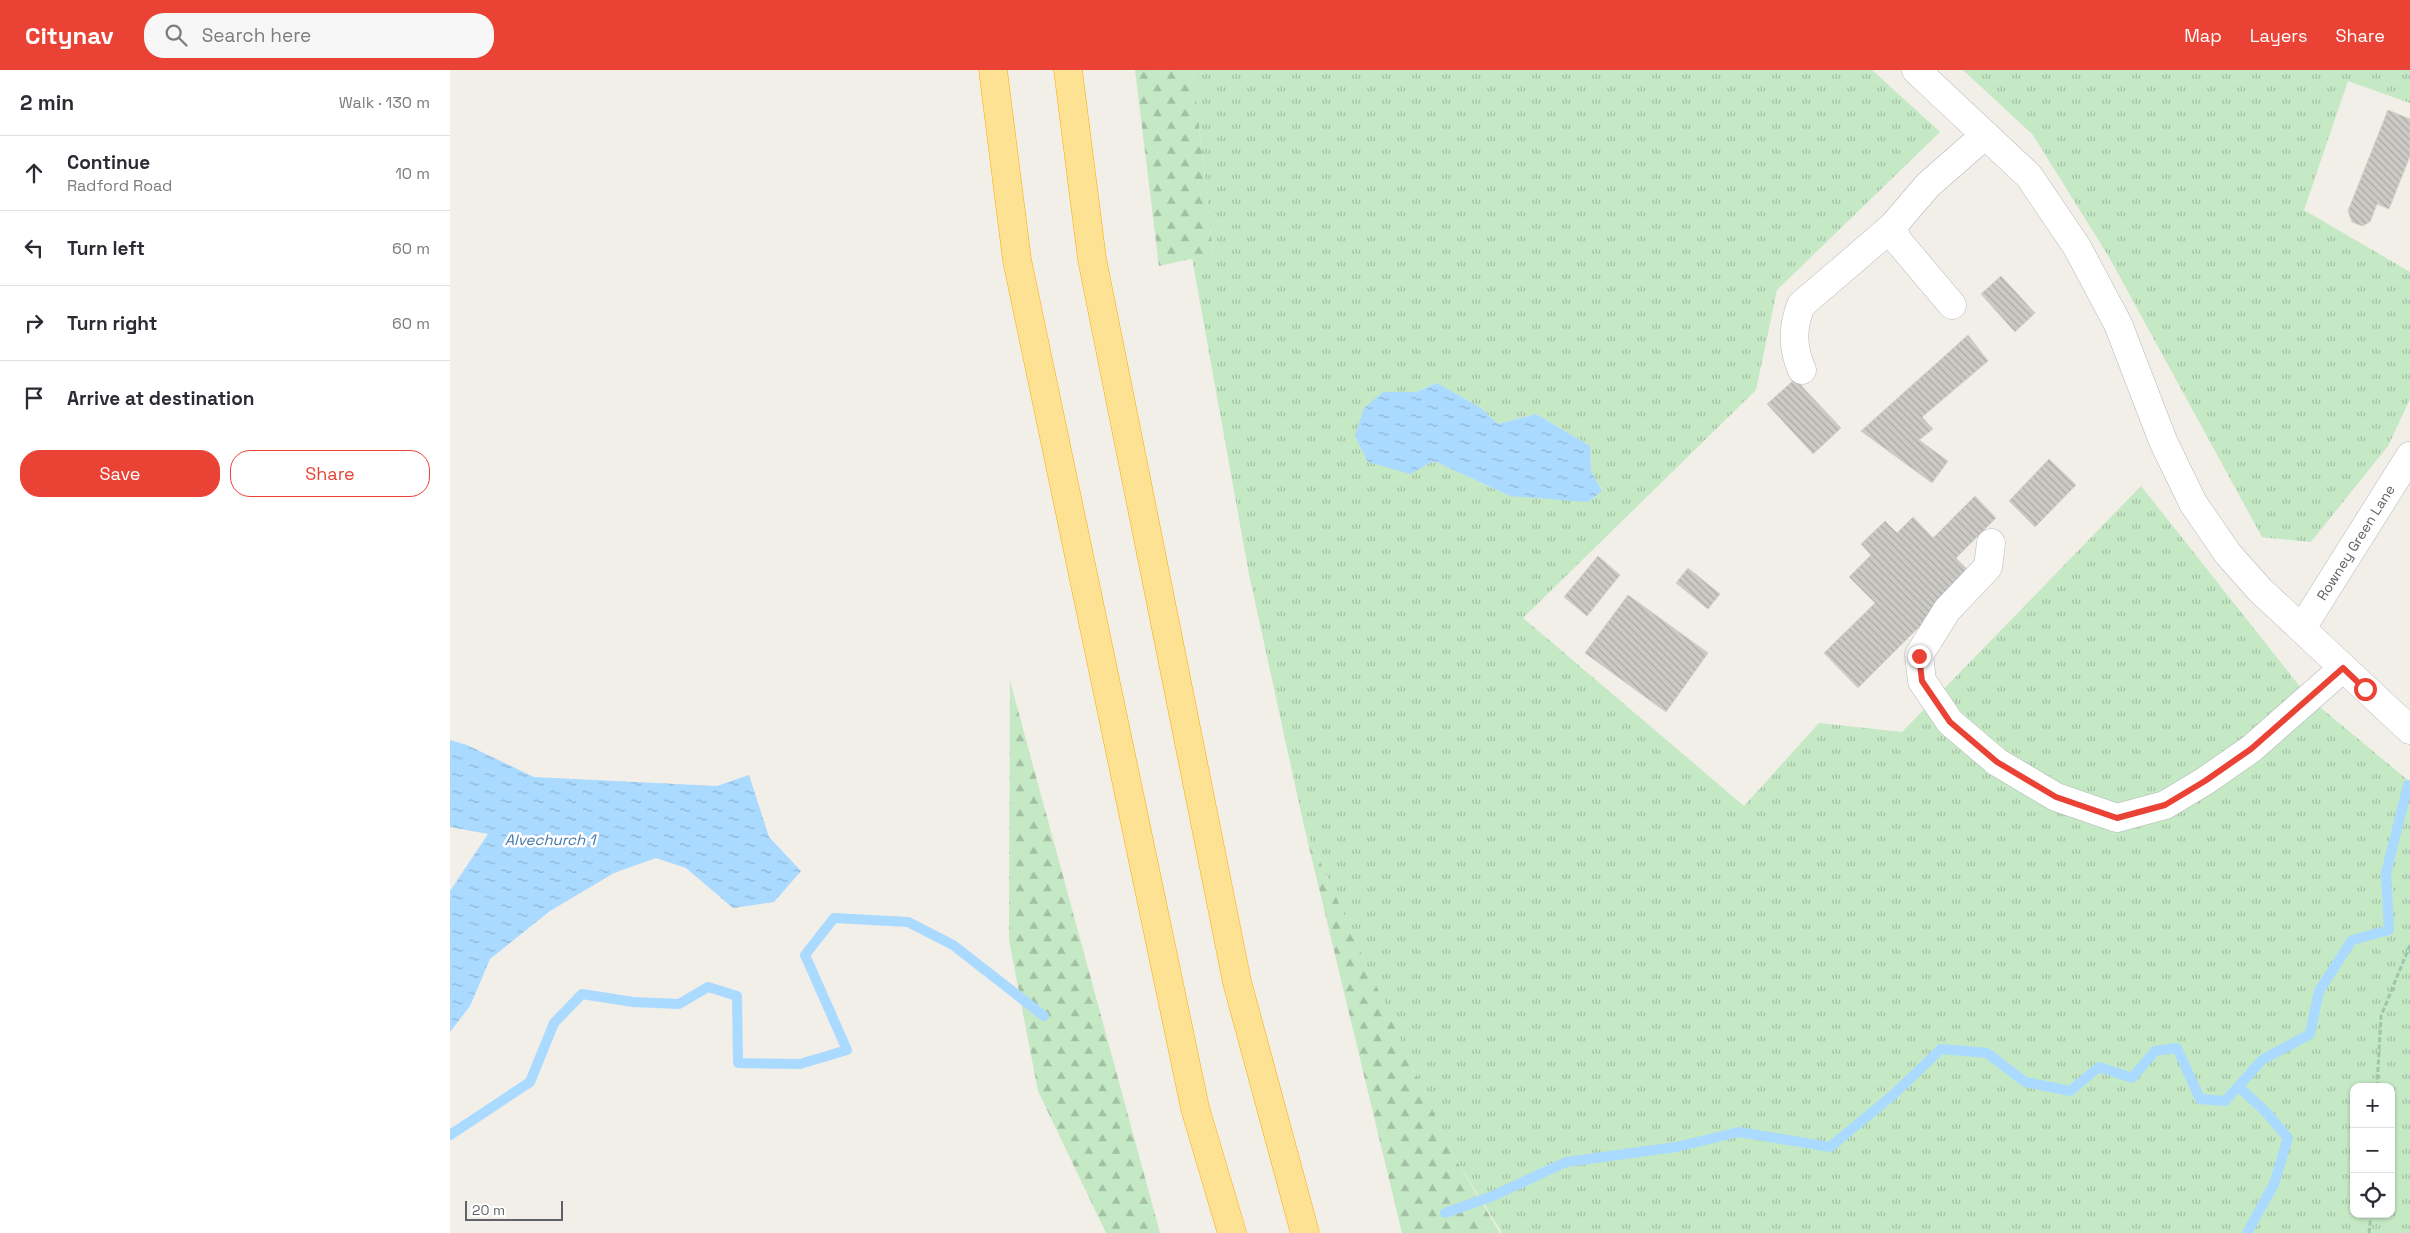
<!DOCTYPE html>
<meta charset="utf-8">
<style>
body{margin:0;font-family:"Space Grotesk",sans-serif;background:#f7f7f7;color:#2b2b33}
.controls{position:absolute;right:15px;bottom:15px;display:grid;overflow:hidden;border-radius:10px;box-shadow:0 1px 4px #0004}
.controls button{width:45px;height:45px;display:grid;place-items:center;padding:0;border:0;border-bottom:1px solid #e1e1e2;background:#fff;color:#2b2b33;font:25px sans-serif}
.scale{position:absolute;left:15px;bottom:12px;width:98px;box-sizing:border-box;padding-left:5px;border:2px solid #5f6368;border-top:0;font-size:14px;line-height:18px;white-space:nowrap;color:#5f6368;-webkit-text-stroke:4px #fff;paint-order:stroke}
.stop{position:absolute;width:15px;height:15px;margin:-11px;border:4px solid #ea4335;border-radius:50%;background:#fff}
.stop.end{background:#ea4335;border-color:#fff;box-shadow:0 1px 5px #0008}
.list{margin:0;padding:0;list-style:none}
h2{display:flex;justify-content:space-between;align-items:center;height:65px;margin:0;padding:0 20px;font-size:21px}
h2 small{font-size:16px;font-weight:400;color:#7c7c81}
.list li{display:grid;grid-template-columns:32px 1fr auto;gap:15px;align-items:center;box-sizing:border-box;height:75px;padding:0 20px;border-top:1px solid #e1e1e2}
.list b{display:block;font-size:19px;white-space:nowrap}
.list p{margin:0;font-size:16px;white-space:nowrap;color:#7c7c81}
.list em{font-size:16px;font-style:normal;color:#7c7c81}
.actions{display:flex;gap:10px;padding:15px 20px}
.actions a{flex:1;padding:11px 0;border:1px solid #ea4335;border-radius:20px;text-align:center;font-size:18px;color:#ea4335}
.actions .main{background:#ea4335;color:#fff}
.icon{flex:none;width:28px;height:28px;fill:none;stroke:currentColor;stroke-width:2;stroke-linecap:round;stroke-linejoin:round}
.map{position:relative;flex:none;width:1960px;height:1163px;overflow:hidden}
header{display:flex;align-items:center;gap:30px;box-sizing:border-box;height:70px;padding:0 25px;background:#ea4335;color:#fff}
header strong{font-size:24px}
nav{display:flex;gap:28px;margin-inline-start:auto;font-size:18px}
.search{width:350px;height:45px;background:#f7f7f7;display:flex;align-items:center;gap:12px;box-sizing:border-box;padding:0 18px;border-radius:20px;color:#7c7c81;font-size:19px}
main{display:flex}
aside{flex:1;background:#fff}
.map>svg:first-child{display:block}
.grass{fill:url(#grass-tufts);fill-rule:evenodd}
.forest{fill:url(#forest-firs)}
.water{fill:url(#water-ripples)}
.lines{fill:none;stroke-linecap:round;stroke-linejoin:round}
.stream{stroke:#aadaff;stroke-width:10}
.building{fill:url(#building-back-hatch);stroke:#d6d1c6}
.minor-casing{stroke:#b5b8bc;stroke-width:29}
.highway-casing{stroke:#f9ab00;stroke-width:29}
.path{stroke:#9cc7a9;stroke-width:3;stroke-dasharray:5 2.5;stroke-linecap:butt}
.minor{stroke:#fff;stroke-width:28}
.highway{stroke:#fde293;stroke-width:28}
.route{stroke:#ea4335;stroke-width:6}
.labels{text-anchor:middle;stroke-width:5;stroke-linejoin:round;paint-order:stroke}
.street-label{font-size:14px;fill:#5f6368;stroke:#fff}
.water-label{font-size:15px;font-style:italic;fill:#4174aa;stroke:#fff}
</style>
<header>
<strong>Citynav</strong>
<div class="search"><svg class="icon" aria-label="search" viewBox="0 0 24 24"><circle cx="10" cy="10" r="6"/><path d="M15 15l6 6"/></svg>Search here</div>
<nav><a>Map</a><a>Layers</a><a>Share</a></nav>
</header>
<main>
<aside>
<h2>2 min<small>Walk · 130 m</small></h2>
<ul class="list">
<li><svg class="icon" aria-label="ahead" viewBox="0 0 24 24"><path d="M12 20V5M6 11l6-6 6 6"/></svg><div><b>Continue</b><p>Radford Road</p></div><em>10 m</em></li>
<li><svg class="icon" aria-label="left" viewBox="0 0 24 24"><path d="M17 20v-9H6M10 6l-5 5 5 5"/></svg><div><b>Turn left</b></div><em>60 m</em></li>
<li><svg class="icon" aria-label="right" viewBox="0 0 24 24"><path d="M7 20v-9h11M14 6l5 5-5 5"/></svg><div><b>Turn right</b></div><em>60 m</em></li>
<li><svg class="icon" aria-label="arrive" viewBox="0 0 24 24"><path d="M6 21V4h12l-3 4 3 4H6"/></svg><div><b>Arrive at destination</b></div></li>
</ul>
<div class="actions"><a class="main">Save</a><a>Share</a></div>
</aside>
<div class="map">
<svg width="1960" height="1163" viewBox="0 0 1960 1163">
<defs>
<pattern id="grass-tufts" width="24" height="20" patternUnits="userSpaceOnUse" patternTransform="scale(1.25)"><rect width="24" height="20" fill="#c5e8c5"/><path d="M3 7l-1-3M5 7V3M7 7l1-3M15 17l-1-3M17 17v-4M19 17l1-3" fill="none" stroke="#a3c0a4"/></pattern>
<pattern id="forest-firs" width="22" height="20" patternUnits="userSpaceOnUse" patternTransform="scale(1.25)"><rect width="22" height="20" fill="#c5e8c5"/><path d="M5 1l3.5 6h-7zM16 11l3.5 6h-7z" fill="#a3c0a4"/></pattern>
<pattern id="water-ripples" width="26" height="14" patternUnits="userSpaceOnUse" patternTransform="scale(1.25)"><rect width="26" height="14" fill="#aadaff"/><path d="M2 4q2-2 4 0t4 0M15 11q2-2 4 0t4 0" fill="none" stroke="#8eb4d2"/></pattern>
<pattern id="building-back-hatch" width="6" height="6" patternUnits="userSpaceOnUse" patternTransform="scale(1.25)"><rect width="6" height="6" fill="#cccac5"/><path d="M-1 5l2 2M0 0l6 6M5-1l2 2" fill="none" stroke="#a9a8a4"/></pattern>
</defs>
<rect width="100%" height="100%" fill="#f1efe8"/>
<!-- grass -->
<path class="grass" d="M743,0h679l68,62 -163,158 -21,100 -233,228 221,188 75,-83 83,9 239,-246 168,212 101,84v451h-908l-50,-80 -148,-327 -55,-252 -57,-316 21,-5zM987,313l44,25 17,16 38,-10 54,32 1,25 11,20 -92,5 -76,-35 -25,13 -26,-82h33zM1904,1017h37v127h-37z
M1513,0h447v33l-62,-22 -44,129 106,62v127l-22,47 -77,96 -49,-5 -153,-280 -76,-122z"/>
<!-- forest -->
<path class="forest" d="M685,0h58l20,184 -54,12z
M560,611l150,552h-54l-68,-142 -29,-151z
M854,756l148,327 48,80h-98z"/>
<!-- water -->
<path class="water" d="M987,313l44,25 17,16 38,-10 54,32 1,25 11,20 -14,11 -78,-6 -76,-35 -24,13 -42,-12 -13,-26 9,-28 19,-16h33z
M0,670l17,5 67,32 183,9 32,-11 20,62 32,34 -27,31 -41,6 -47,-40 -30,-10 -42,15 -64,38 -60,48 -20,47 -20,26v-141l38,-57 -38,-7z"/>
<g class="lines">
<!-- stream -->
<path class="stream" d="M1788,1016l28,26 22,26 -14,46 -27,49
M0,1065l80,-53 24,-59 28,-29 51,8 46,2 29,-17 29,9 1,67 62,1 47,-14 -42,-95 29,-37 74,4 45,23 91,71
M995,1143l48,-17 73,-34 110,-15 63,-15 91,15 63,-52 48,-46 46,4 38,29 45,9 29,-24 33,11 23,-27 22,-3 23,51 25,2 37,-41 48,-26 9,-43 33,-51 37,-10 -3,-57 22,-88"/>
</g>
<!-- building -->
<path class="building" d="M1938,40l22,9v37l-21,53 -12,-5 -7,18 -8,4 -10,-4 -4,-11z
M1551,206l34,37 -20,19 -34,-38z
M1518,265l20,26 -66,56 11,12 -14,11 29,21 -16,22 -71,-52z
M1345,309l46,49 -28,26 -46,-50z
M1599,389l27,26 -41,42 -26,-26z
M1525,426l21,22 -40,40 16,16 -114,114 -34,-35 51,-50 -26,-26 22,-22 -10,-11 24,-23 12,12 16,-16 20,21z
M1148,486l22,19 -33,41 -23,-19z
M1238,498l32,26 -12,15 -32,-26z
M1178,525l80,58 -42,59 -81,-59z"/>
<g class="lines">
<defs>
<g id="minor">
<path d="M1466,0l113,106 48,71 41,77 45,117 30,62 35,51 32,36 150,140"/>
<path d="M1502,235l-54,-64 -6,-14 36,-42 57,-50"/>
<path d="M1352,300c-10,-22 -10,-42 -1,-65l91,-78"/>
<path d="M1541,473l-3,24 -41,43 -28,45 3,26 28,41 47,40 59,35 61,21 48,-13 40,-24 46,-32 92,-81"/>
<path id="s1" d="M1852,558l108,-172"/>
</g>
<path id="highway" d="M543,0l24,190 178,848 37,125
M618,0l24,189 145,723 68,251"/>
</defs>
<!-- minor casing -->
<use href="#minor" class="minor-casing"/>
<!-- highway casing -->
<use href="#highway" class="highway-casing"/>
<!-- path -->
<path class="path" d="M1927,1017l4,-71 29,-71
M1919,1163l2,-19"/>
<!-- minor -->
<use href="#minor" class="minor"/>
<!-- highway -->
<use href="#highway" class="highway"/>
</g>
<g class="lines">
<!-- route -->
<path class="route" d="M1469,586l3,25 28,41 47,40 59,35 61,21 48,-13 40,-24 46,-32 92,-81 22,21"/>
</g>
<g class="labels">
<!-- street labels -->
<g class="street-label">
<text dy="5" stroke="none"><textPath href="#s1" startOffset="101">Rowney Green Lane</textPath></text>
</g>
<!-- water labels -->
<g class="water-label">
<text x="100" y="775">Alvechurch 1</text>
</g>
</g>
</svg>
<div class="controls">
<button>+</button>
<button>−</button>
<button><svg class="icon" aria-label="locate" viewBox="0 0 24 24"><circle cx="12" cy="12" r="6"/><path d="M12 2v4M12 18v4M2 12h4M18 12h4"/></svg></button>
</div>
<div class="scale">20 m</div>
<div class="stop" style="left:1915px;top:619px"></div>
<div class="stop end" style="left:1469px;top:586px"></div>
</div>
</main>
